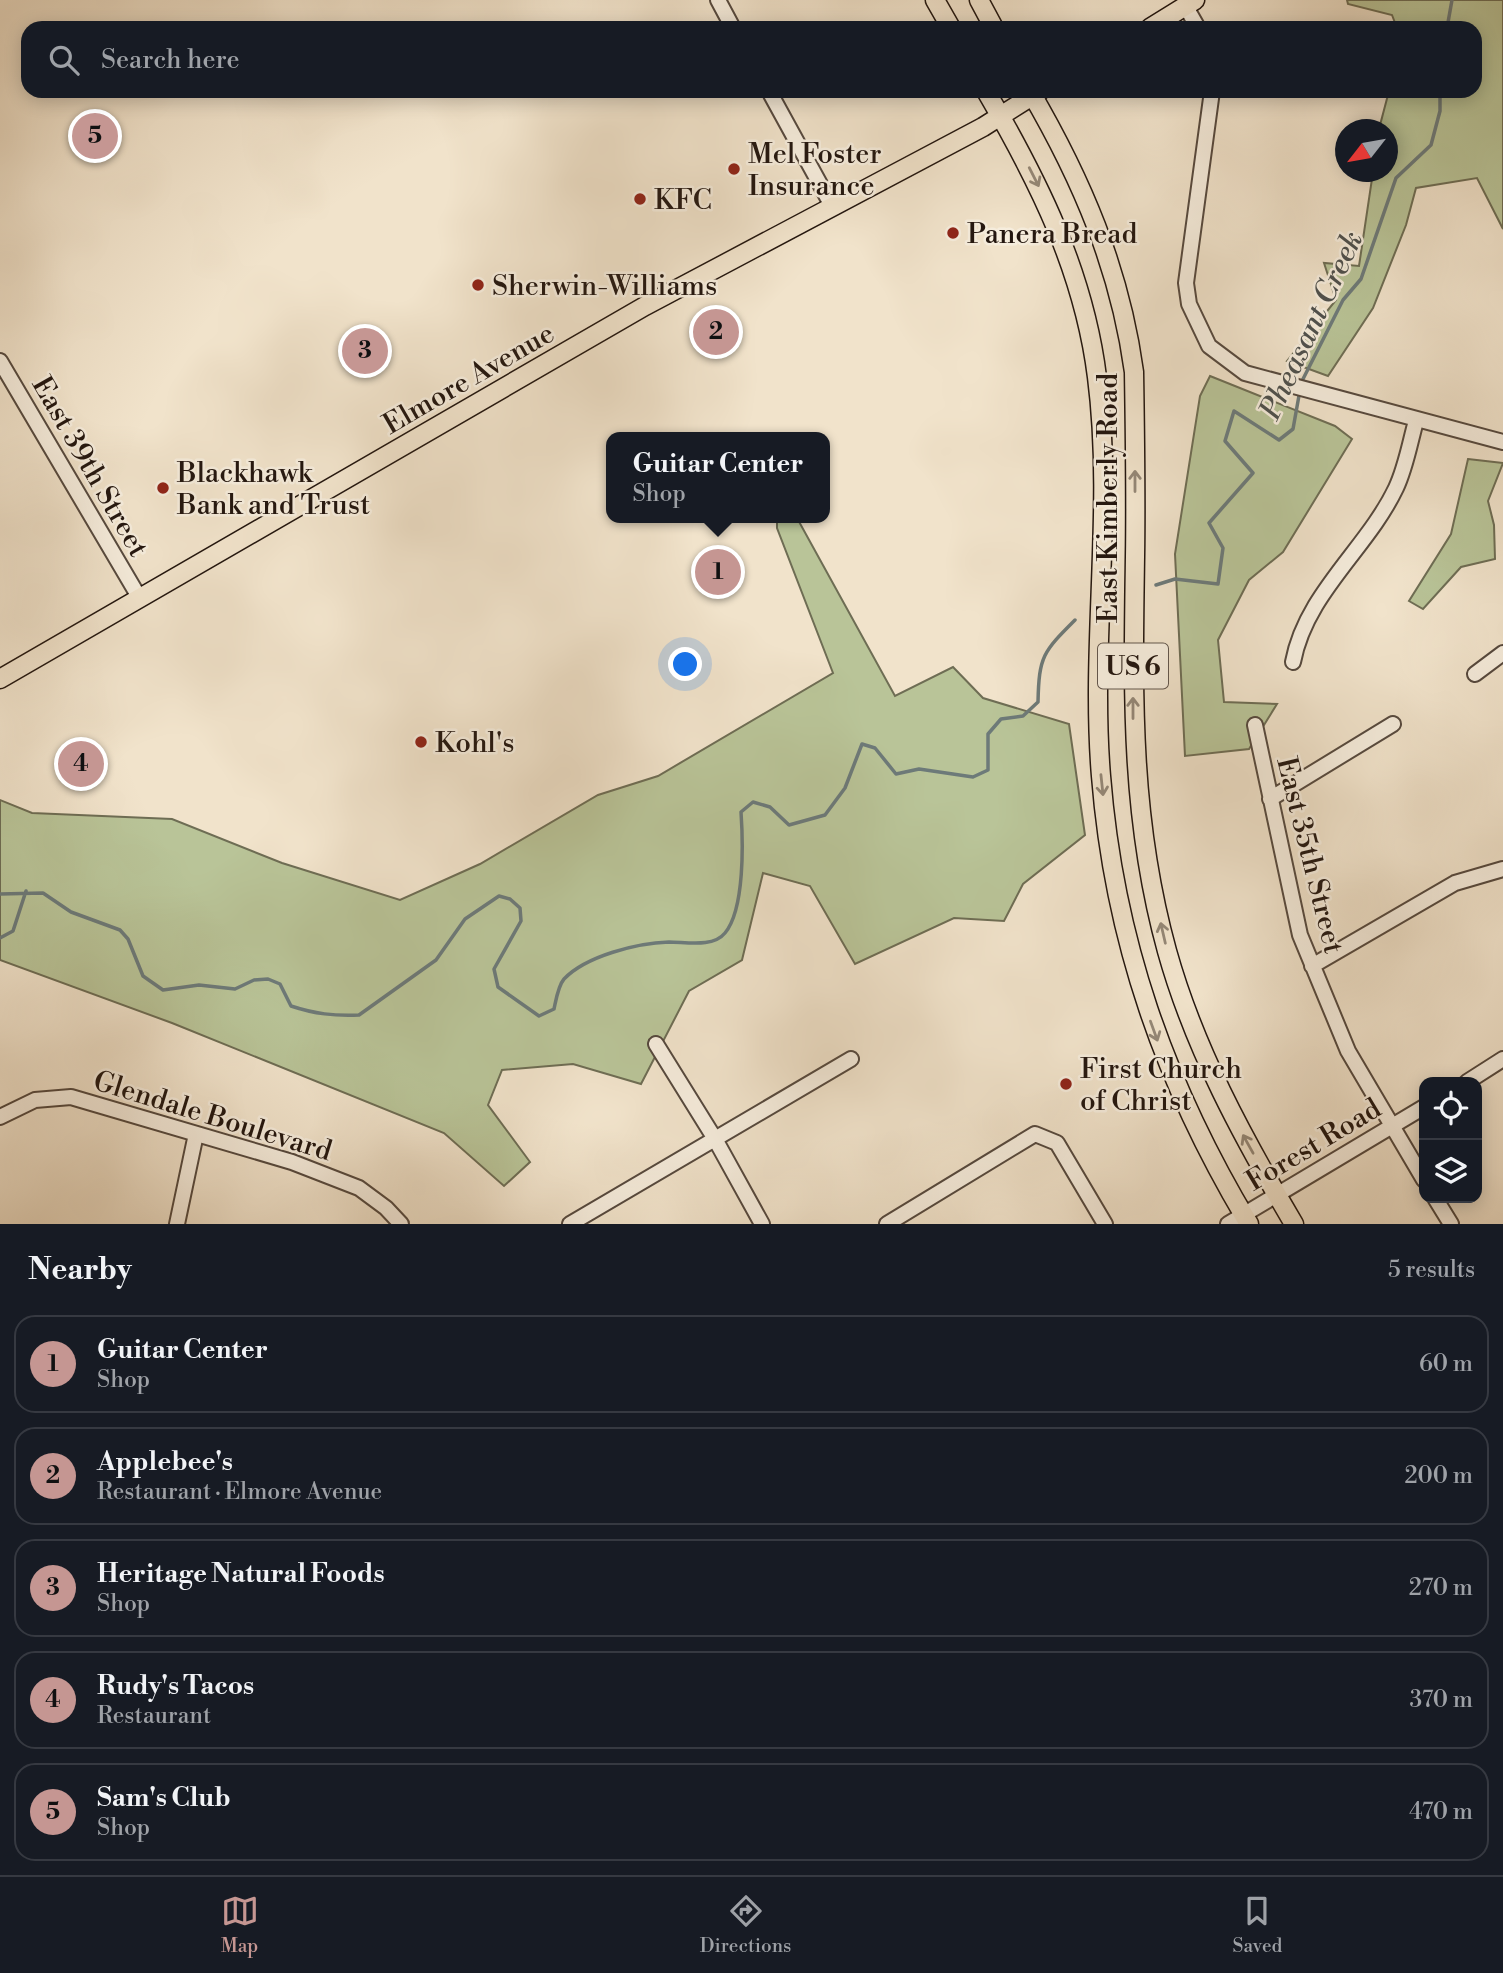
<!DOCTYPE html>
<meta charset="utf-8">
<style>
body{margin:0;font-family:"Libre Bodoni",serif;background:#20242c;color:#f1f3f6}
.controls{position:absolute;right:21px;bottom:21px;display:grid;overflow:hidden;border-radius:14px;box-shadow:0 4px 18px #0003}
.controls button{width:63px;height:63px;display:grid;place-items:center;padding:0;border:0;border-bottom:2px solid #363941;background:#171b24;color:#f1f3f6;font:35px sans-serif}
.compass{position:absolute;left:1335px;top:119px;width:63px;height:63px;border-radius:50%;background:#171b24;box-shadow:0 4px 18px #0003;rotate:239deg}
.you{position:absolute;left:686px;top:665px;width:24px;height:24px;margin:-18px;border:5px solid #fff;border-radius:50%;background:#1a73e8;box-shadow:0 0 0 10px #1a73e833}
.badge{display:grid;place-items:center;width:46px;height:46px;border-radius:50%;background:#c59692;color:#111;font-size:23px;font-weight:700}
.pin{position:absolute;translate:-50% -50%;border:4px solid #fff;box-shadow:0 2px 7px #0006}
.popup{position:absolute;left:606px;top:432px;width:224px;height:91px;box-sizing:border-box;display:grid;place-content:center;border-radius:14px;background:#171b24;filter:drop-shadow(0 2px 5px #0005);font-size:23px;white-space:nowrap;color:#9ea1a6}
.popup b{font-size:26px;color:#f1f3f6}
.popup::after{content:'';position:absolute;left:50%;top:100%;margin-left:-14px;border:14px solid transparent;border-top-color:#171b24}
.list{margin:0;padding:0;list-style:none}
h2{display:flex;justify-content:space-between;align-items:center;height:91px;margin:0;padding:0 28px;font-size:30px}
h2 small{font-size:23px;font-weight:400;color:#9ea1a6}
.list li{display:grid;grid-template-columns:46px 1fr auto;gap:21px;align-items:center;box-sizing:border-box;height:98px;margin:0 14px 14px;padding:0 14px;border:2px solid #363941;border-radius:21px}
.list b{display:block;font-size:26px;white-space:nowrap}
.list p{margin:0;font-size:23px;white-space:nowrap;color:#9ea1a6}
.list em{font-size:23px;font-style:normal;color:#9ea1a6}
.icon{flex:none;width:38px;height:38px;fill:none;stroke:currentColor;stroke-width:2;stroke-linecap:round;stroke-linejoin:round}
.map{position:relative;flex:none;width:1503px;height:1224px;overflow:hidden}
.search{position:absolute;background:#171b24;box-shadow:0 4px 18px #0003;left:21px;right:21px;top:21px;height:77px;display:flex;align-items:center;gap:18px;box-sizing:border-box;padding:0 24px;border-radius:21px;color:#9ea1a6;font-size:26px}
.sheet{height:651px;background:#171b24}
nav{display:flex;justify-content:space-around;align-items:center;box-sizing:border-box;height:98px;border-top:2px solid #363941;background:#171b24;font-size:19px;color:#9ea1a6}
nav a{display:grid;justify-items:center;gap:4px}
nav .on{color:#c59692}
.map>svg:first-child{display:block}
.green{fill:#b9c498;stroke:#6e6d54;stroke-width:2}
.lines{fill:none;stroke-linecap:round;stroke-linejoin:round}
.stream{stroke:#6d7a79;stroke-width:3.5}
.minor-casing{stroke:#56493e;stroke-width:18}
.major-casing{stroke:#23160f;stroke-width:21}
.minor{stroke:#f6eddd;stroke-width:14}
.major{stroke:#f1e3cb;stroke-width:18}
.oneway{stroke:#948776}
.poi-dot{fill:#8f2418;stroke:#f6eddd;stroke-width:2.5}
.labels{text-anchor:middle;stroke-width:5;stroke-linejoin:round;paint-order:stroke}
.shield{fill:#f6eddd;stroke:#62564d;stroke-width:2}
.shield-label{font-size:26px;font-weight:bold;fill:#23160f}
.poi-label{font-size:28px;fill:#23160f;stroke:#f6eddd;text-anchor:start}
.street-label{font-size:28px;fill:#23160f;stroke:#f6eddd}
.water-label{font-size:30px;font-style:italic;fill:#4e504d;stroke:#f6eddd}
</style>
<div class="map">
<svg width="1503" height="1224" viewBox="0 0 1503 1224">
<rect width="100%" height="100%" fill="#f1e3cb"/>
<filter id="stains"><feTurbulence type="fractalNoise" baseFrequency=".00286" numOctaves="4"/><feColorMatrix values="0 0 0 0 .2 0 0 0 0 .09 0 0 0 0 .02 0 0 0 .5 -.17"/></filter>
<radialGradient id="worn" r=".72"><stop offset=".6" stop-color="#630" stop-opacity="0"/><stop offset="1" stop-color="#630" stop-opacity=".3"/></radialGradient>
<!-- green -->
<path class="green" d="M1347,0h156v229l-26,-51 -61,10 -10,37 -33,83 -45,68 -41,-15 49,-61 -12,-37 35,3 14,-94h15v-42l-9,-1 10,-38h86v-63h-78l-5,-13 -44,-11z
M1210,376l125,50 17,13 -69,113 -34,28 -31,60 6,62 53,2 -28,45 -64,7 -10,-202 25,-158z
M1468,459l35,4 -15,38 6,24 1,34 -34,8 -38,42 -14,-8 42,-67z
M777,518h20l98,178 58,-29 30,31 86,26 16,111 -62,49 -19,37 -50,-3 -99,46 -45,-78 -47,-13 -21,87 -53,31 -48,93 -68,-20 -71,6 -14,35 42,57 -26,24 -60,-53 -272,-110 -172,-63v-160l32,13 140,6 110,44 118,37 80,-36 118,-69 60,-19 175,-103 -56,-145z"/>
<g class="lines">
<!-- stream -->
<path class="stream" d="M1447,28l5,-28
M1301,383l42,-83 18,-21 35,-101 35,-33 9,-34v-20
M1156,585l19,-6 43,5 5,-36 -14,-25 44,-50 -28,-32 9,-30 45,29 14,-11 7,-39
M0,894l43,-1 28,19 49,18 8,9 15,37 20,14 36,-5 36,4 19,-9 14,-1 12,5 11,22c24,8 43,10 68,9l77,-55 29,-41 34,-23 11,3 10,9 1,13 -27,48 4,18 41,29 15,-7c2,-9 4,-23 10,-30 22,-23 73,-36 105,-37 17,0 44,6 56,-9 20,-24 18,-92 16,-121l12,-10 17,5 19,18 36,-10 20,-27 17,-44 13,4 21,26 23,-5 54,8 15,-7v-36l13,-15 22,-3 15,-14c1,-46 5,-50 37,-82
M0,938l13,-7 13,-40"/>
<defs>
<path id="minor" d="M718,0l15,28
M1186,7l12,21
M769,91l63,115
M1212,91l-26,192 3,21 20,42 36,27 258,69
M0,361l139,236
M1293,662c13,-69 74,-113 103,-174 10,-21 14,-46 20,-67
M1475,674l28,-21
M1255,725l45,210 48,116 76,129
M1270,799l123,-75
M1312,966l143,-83 48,-14
M656,1044l59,95 47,85
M1467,1082l36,-23
M0,1117l35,-17 36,-3 221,65 67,26 27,20 15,16
M1435,1198l16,26
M177,1224l19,-90
M570,1224l281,-165
M887,1224l148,-90 22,9 48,81
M1228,1224l196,-117"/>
<path id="major" d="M935,0l16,28
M979,0l15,28
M1150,28l45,-28
M986,91c53,91 98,181 111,286 17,132 -7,267 4,399 13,164 64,308 148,448
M1030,91c52,89 90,178 104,281 1,62 2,124 1,185 -2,137 -5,260 32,394 27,97 76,187 127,273
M0,679l645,-373 338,-179 57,-36"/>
</defs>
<!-- minor casing -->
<use href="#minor" class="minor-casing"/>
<!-- major casing -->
<use href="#major" class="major-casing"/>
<!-- minor -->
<use href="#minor" class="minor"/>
<!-- major -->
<use href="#major" class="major"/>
</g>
<!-- one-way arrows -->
<defs><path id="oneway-shaft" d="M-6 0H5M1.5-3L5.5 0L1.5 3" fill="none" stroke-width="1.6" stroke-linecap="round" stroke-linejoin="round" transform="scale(1.75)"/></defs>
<g class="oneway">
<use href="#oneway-shaft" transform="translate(1034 177) rotate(63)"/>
<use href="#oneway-shaft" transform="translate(1135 481) rotate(-90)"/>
<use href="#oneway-shaft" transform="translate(1133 708) rotate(-90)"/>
<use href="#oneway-shaft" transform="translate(1102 785) rotate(84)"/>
<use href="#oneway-shaft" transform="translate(1163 933) rotate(-103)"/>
<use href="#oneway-shaft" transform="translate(1154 1031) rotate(70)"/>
<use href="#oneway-shaft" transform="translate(1248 1144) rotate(-119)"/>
</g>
<!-- markers -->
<g class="poi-dot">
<circle cx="734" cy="169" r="7"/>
<circle cx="640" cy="199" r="7"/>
<circle cx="953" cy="233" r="7"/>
<circle cx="478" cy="285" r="7"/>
<circle cx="163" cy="488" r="7"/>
<circle cx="421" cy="742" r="7"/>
<circle cx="1066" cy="1084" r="7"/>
</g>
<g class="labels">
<!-- shield labels -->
<rect class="shield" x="1098" y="643.5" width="70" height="45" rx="5"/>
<g class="shield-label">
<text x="1133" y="675">US 6</text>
</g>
<!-- poi labels -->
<g class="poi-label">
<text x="748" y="163">Mel Foster<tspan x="748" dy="32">Insurance</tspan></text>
<text x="654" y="209">KFC</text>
<text x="967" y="243">Panera Bread</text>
<text x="492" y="295">Sherwin-Williams</text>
<text x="177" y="482">Blackhawk<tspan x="177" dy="32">Bank and Trust</tspan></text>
<text x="435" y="752">Kohl's</text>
<text x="1080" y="1078">First Church<tspan x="1080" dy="32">of Christ</tspan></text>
</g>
<!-- street labels -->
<g class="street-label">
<text transform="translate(468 378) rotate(-30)" y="10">Elmore Avenue</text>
<text transform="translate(91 466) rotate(60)" y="10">East 39th Street</text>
<text transform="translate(1107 498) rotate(-90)" y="10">East Kimberly Road</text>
<text transform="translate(1311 855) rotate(76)" y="10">East 35th Street</text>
<text transform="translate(213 1115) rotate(17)" y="10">Glendale Boulevard</text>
<text transform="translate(1313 1144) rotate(-31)" y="10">Forest Road</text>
</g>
<!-- water labels -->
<g class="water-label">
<text transform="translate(1311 325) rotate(-65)" y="10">Pheasant Creek</text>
</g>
</g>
<rect width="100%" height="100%" filter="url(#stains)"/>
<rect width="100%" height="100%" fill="url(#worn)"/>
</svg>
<div class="controls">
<button><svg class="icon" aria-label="locate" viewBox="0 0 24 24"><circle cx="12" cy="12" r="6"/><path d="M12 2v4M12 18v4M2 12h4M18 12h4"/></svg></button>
<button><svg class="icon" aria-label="layers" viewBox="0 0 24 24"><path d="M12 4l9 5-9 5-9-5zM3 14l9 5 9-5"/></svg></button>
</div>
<svg class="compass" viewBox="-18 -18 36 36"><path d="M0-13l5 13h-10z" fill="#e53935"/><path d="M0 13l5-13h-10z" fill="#9ea1a6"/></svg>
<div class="you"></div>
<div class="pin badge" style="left:718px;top:572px">1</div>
<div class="popup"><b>Guitar Center</b>Shop</div>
<div class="pin badge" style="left:716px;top:332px">2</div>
<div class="pin badge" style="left:365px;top:351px">3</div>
<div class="pin badge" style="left:81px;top:764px">4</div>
<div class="pin badge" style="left:95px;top:136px">5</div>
<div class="search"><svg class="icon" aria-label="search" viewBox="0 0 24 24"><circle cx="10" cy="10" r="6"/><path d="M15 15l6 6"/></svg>Search here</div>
</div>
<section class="sheet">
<h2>Nearby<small>5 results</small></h2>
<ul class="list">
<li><span class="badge">1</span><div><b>Guitar Center</b><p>Shop</p></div><em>60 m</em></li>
<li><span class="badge">2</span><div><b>Applebee's</b><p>Restaurant · Elmore Avenue</p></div><em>200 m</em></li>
<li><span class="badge">3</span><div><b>Heritage Natural Foods</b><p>Shop</p></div><em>270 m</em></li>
<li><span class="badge">4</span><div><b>Rudy's Tacos</b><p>Restaurant</p></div><em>370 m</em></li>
<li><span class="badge">5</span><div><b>Sam's Club</b><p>Shop</p></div><em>470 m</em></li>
</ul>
</section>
<nav>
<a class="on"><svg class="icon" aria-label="map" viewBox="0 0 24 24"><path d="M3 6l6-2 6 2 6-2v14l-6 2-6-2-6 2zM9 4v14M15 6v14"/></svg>Map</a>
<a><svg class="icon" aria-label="directions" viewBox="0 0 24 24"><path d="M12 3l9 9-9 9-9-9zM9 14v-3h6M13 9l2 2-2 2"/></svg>Directions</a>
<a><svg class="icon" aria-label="saved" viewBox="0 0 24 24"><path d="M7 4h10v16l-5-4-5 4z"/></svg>Saved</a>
</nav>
